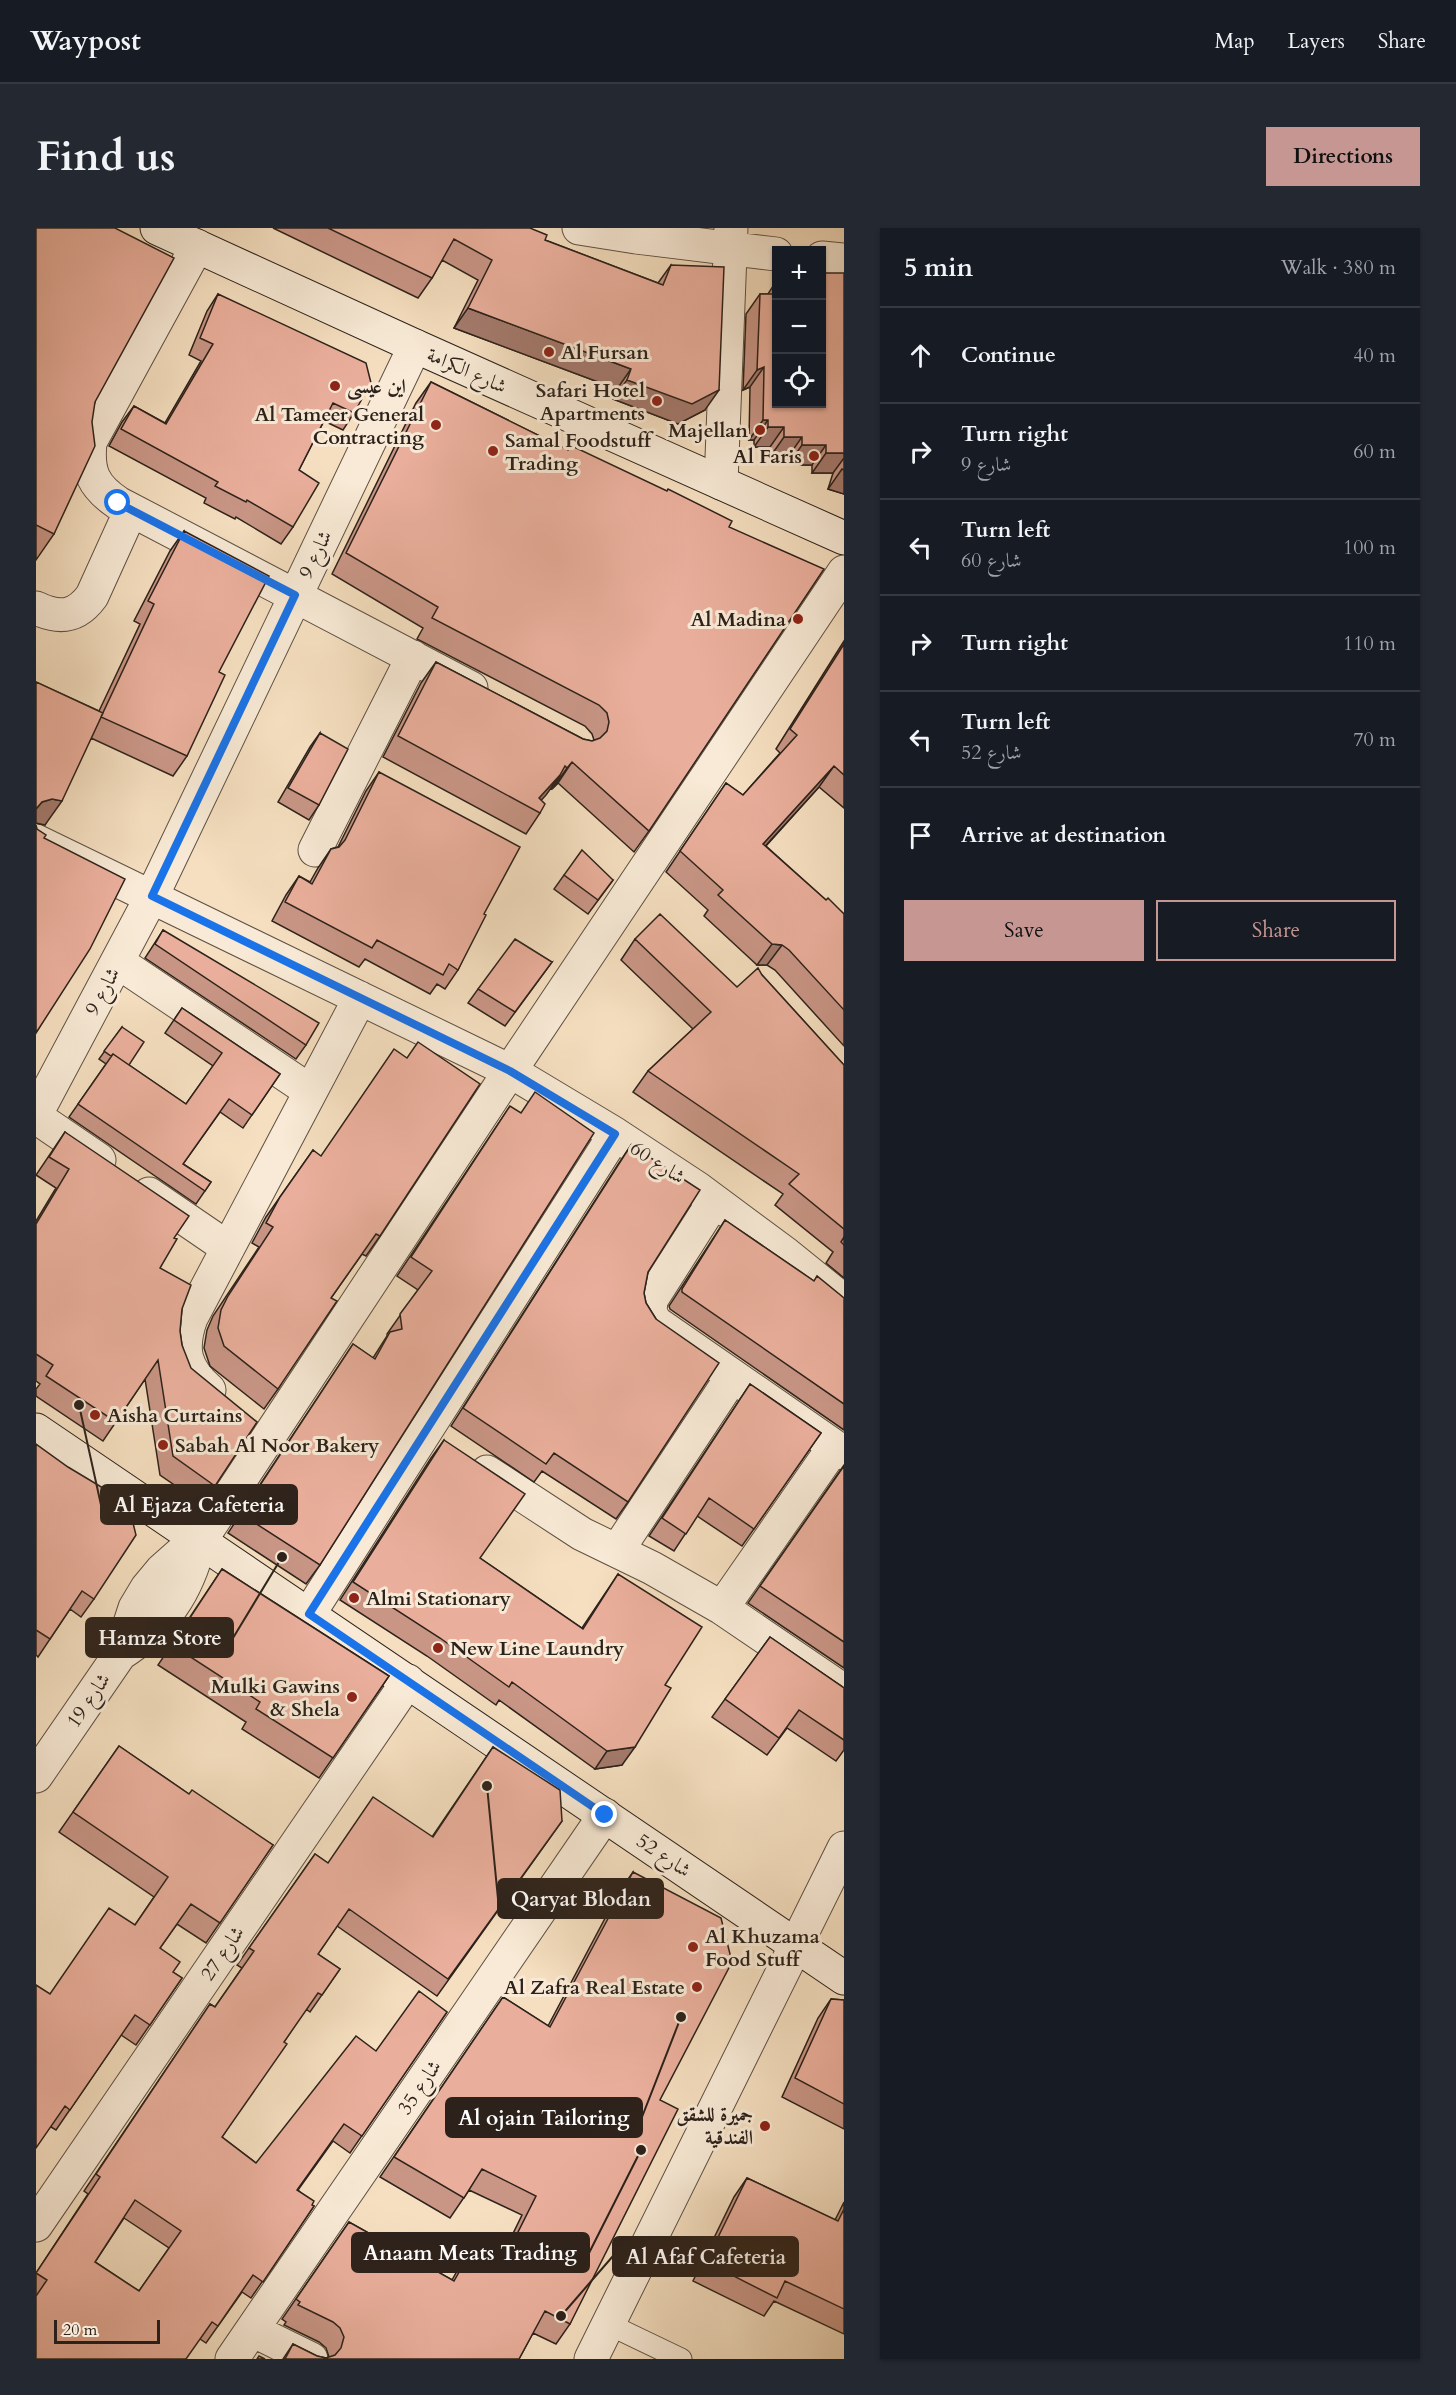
<!DOCTYPE html>
<meta charset="utf-8">
<style>
body{margin:0;font-family:Cardo,Amiri,serif;background:#242831;color:#f1f3f6}
.controls{position:absolute;right:18px;top:18px;display:grid;overflow:hidden;border-radius:0px;box-shadow:0 2px 4px #0004}
.controls button{width:54px;height:54px;display:grid;place-items:center;padding:0;border:0;border-bottom:2px solid #363941;background:#171b24;color:#f1f3f6;font:30px sans-serif}
.scale{position:absolute;left:18px;bottom:15px;width:106px;box-sizing:border-box;padding-left:6px;border:3px solid #2d221b;border-top:0;font-size:16px;line-height:21px;white-space:nowrap;color:#2d221b;-webkit-text-stroke:4px #f8ead6;paint-order:stroke}
.stop{position:absolute;width:18px;height:18px;margin:-14px;border:4px solid #1a73e8;border-radius:50%;background:#fff}
.stop.end{background:#1a73e8;border-color:#fff;box-shadow:0 2px 6px #0008}
.list{margin:0;padding:0;list-style:none}
h2{display:flex;justify-content:space-between;align-items:center;height:78px;margin:0;padding:0 24px;font-size:26px}
h2 small{font-size:20px;font-weight:400;color:#9ea1a6}
.list li{display:grid;grid-template-columns:39px 1fr auto;gap:18px;align-items:center;box-sizing:border-box;height:96px;padding:0 24px;border-top:2px solid #363941}
.list b{display:block;font-size:22px;white-space:nowrap}
.list p{margin:0;font-size:20px;white-space:nowrap;color:#9ea1a6}
.list em{font-size:20px;font-style:normal;color:#9ea1a6}
.actions{display:flex;gap:12px;padding:18px 24px}
.actions a{flex:1;padding:14px 0;border:2px solid #c59692;border-radius:0px;text-align:center;font-size:21px;color:#c59692}
.actions .main{background:#c59692;color:#111}
.icon{flex:none;width:33px;height:33px;fill:none;stroke:currentColor;stroke-width:2;stroke-linecap:round;stroke-linejoin:round}
.map{position:relative;flex:none;width:808px;height:2131px;overflow:hidden;border-radius:0px}
header{display:flex;align-items:center;gap:36px;box-sizing:border-box;height:84px;padding:0 30px;background:#171b24;border-bottom:2px solid #363941}
header strong{font-size:28px}
nav{display:flex;gap:33px;margin-inline-start:auto;font-size:21px}
.intro{display:flex;align-items:center;justify-content:space-between;box-sizing:border-box;height:144px;padding:0 36px}
h1{margin:0;font-size:42px}
.button{padding:15px 27px;border-radius:0px;background:#c59692;color:#111;font-size:21px;font-weight:700}
main{display:flex;gap:36px;padding:0 36px}
aside{flex:1;background:#171b24;border-radius:0px;box-shadow:0 2px 4px #0004}
.map>svg:first-child{display:block}
.lines{fill:none;stroke-linecap:round;stroke-linejoin:round}
.service-casing{stroke:#5f5144;stroke-width:23}
.minor-casing{stroke:#5f5144;stroke-width:35}
.tertiary-casing{stroke:#5f5144;stroke-width:35}
.secondary-casing{stroke:#2d221b;stroke-width:35}
.service{stroke:#f8ead6;stroke-width:21}
.minor{stroke:#f8ead6;stroke-width:33}
.tertiary{stroke:#f8ead6;stroke-width:33}
.secondary{stroke:#f8ead6;stroke-width:33}
.wall{fill:#c99686;stroke:#2d221b;stroke-width:1.5;fill-rule:evenodd}
.shaded-wall{fill:#a47a6d;stroke:#2d221b;stroke-width:1.5}
.building{fill:#eaaf9c;stroke:#2d221b;stroke-width:1.5;fill-rule:evenodd}
.route{stroke:#1a73e8;stroke-width:8}
.poi-dot{fill:#8f2418;stroke:#f8ead6;stroke-width:2}
.labels{text-anchor:middle;stroke-width:6;stroke-linejoin:round;paint-order:stroke}
.poi-label{font-size:20px;font-weight:bold;fill:#2d221b;stroke:#f8ead6;text-anchor:start}
.street-label{font-size:20px;fill:#2d221b;stroke:#f8ead6}
.leader{fill:none;stroke:#2d221b;stroke-width:2}
.callout-dot{fill:#2d221b;stroke:#f8ead6;stroke-width:2}
.callout{fill:#2d221b;stroke:#2d221b;stroke-width:2}
.callout-label{font-size:21px;text-anchor:middle;font-weight:bold;fill:#fff}
</style>
<header>
<strong>Waypost</strong>
<nav><a>Map</a><a>Layers</a><a>Share</a></nav>
</header>
<div class="intro"><h1>Find us</h1><a class="button">Directions</a></div>
<main>
<div class="map">
<svg width="808" height="2131" viewBox="0 0 808 2131">
<rect width="100%" height="100%" fill="#f5dfc0"/>
<filter id="stains"><feTurbulence type="fractalNoise" baseFrequency=".00333" numOctaves="4"/><feColorMatrix values="0 0 0 0 .2 0 0 0 0 .09 0 0 0 0 .02 0 0 0 .5 -.17"/></filter>
<radialGradient id="worn" r=".72"><stop offset=".6" stop-color="#630" stop-opacity="0"/><stop offset="1" stop-color="#630" stop-opacity=".3"/></radialGradient>
<g class="lines">
<defs>
<path id="service" d="M572,2096l73,35"/>
<path id="minor" d="M543,0l57,9 140,17
M161,18l-107,196c-3,30 3,44 28,61l353,185
M786,30l22,2
M685,255l10,-255
M0,380c23,11 40,10 56,-12l39,-86
M0,613l474,230 105,63 82,54 89,66 58,47
M279,622l98,-193
M82,734l192,129
M0,886l116,-218 263,-550
M0,889l63,43
M113,966l79,54
M678,973l-63,99 -1,12 5,10 189,131
M173,1162c-25,-22 -29,-41 -18,-72l169,-320
M451,1244l95,62 70,34 70,40 122,83
M581,1323l115,-174
M686,1380l112,-161
M273,1386l306,-480
M84,1426c45,-29 67,-61 80,-113l310,-470 334,-499
M0,1548l84,-122 15,-46 12,-20 15,-18 18,-16 20,-13
M0,1997l372,-544
M216,2102l59,29
M196,2131l373,-544"/>
<path id="tertiary" d="M555,2131l253,-511"/>
<path id="secondary" d="M121,0l258,118 429,192
M0,1202l808,548"/>
</defs>
<!-- service casing -->
<use href="#service" class="service-casing"/>
<!-- minor casing -->
<use href="#minor" class="minor-casing"/>
<!-- tertiary casing -->
<use href="#tertiary" class="tertiary-casing"/>
<!-- secondary casing -->
<use href="#secondary" class="secondary-casing"/>
<!-- service -->
<use href="#service" class="service"/>
<!-- minor -->
<use href="#minor" class="minor"/>
<!-- tertiary -->
<use href="#tertiary" class="tertiary"/>
<!-- secondary -->
<use href="#secondary" class="secondary"/>
</g>
<!-- wall -->
<path class="wall" d="M0,0l59,174 -41,132 -18,26z
M237,0h257l15,12 113,43 13,-18 34,145 -27,14 -65,-25 4,-10 -163,-61 24,-48 -36,-20 -10,18 -14,20z
M808,45v221l-16,-5 5,-16h-21v-8h-24v-8h-18v-10h-16v-7h-5l1,-53 -7,3 3,-76 14,-20h8l9,-14v124z
M182,66l136,119 -11,17 -19,-9 -25,49 -6,57 -12,17 -45,-27 -1,2 -31,-16 2,-5 -97,-52 13,-24 12,-16 31,17 36,-62 -12,-6 18,-44z
M395,154l137,68 2,-5 159,82 -80,304 -15,21 -76,-69 -6,6 -1,-1 -10,12 -1,13 -14,21 -143,-77 38,-74 15,-21 147,77 9,2 2,-1 -2,-6 -7,-8 -168,-87 6,-11 -91,-54 84,-171z
M148,303l35,141 -32,84 -14,20 -82,-38 -46,87 -9,-2v-141l63,29 41,-87 -6,-3 36,-70z
M808,413v167l-25,-21 -53,59 60,54 18,14v132l-69,-76 -8,-5h-10l-53,-49 4,-6 -42,-38 60,-89 17,12 37,-42 -4,-4z
M284,505l-1,72 -10,15 -31,-18 32,-55z
M343,544l105,142 -26,56 -13,19 -8,-5 -7,10 -65,-35 -6,8 -87,-46 14,-26 13,-19 11,6 8,-14 13,-19 7,-2 28,-56z
M528,647l49,5 -25,34 -34,-25z
M127,702l143,115 -10,14 -151,-101z
M599,711l102,48 25,-12 82,90v213l-18,-15 7,-11 -58,-47 8,-11 -150,-102 15,-21 45,-42 -72,-69z
M516,734l-47,64 -37,-23 10,-14z
M146,780l98,66 -37,54 -23,-16 -37,52 28,18 -15,22 -127,-87 37,-53 -7,-5 23,-32 7,38 57,39 27,-38 -48,-33z
M474,878l-190,459 -14,19 -78,-51 125,-189 20,14 14,-22v-2l31,-44 -21,-14z
M29,904l109,106 -14,30 22,41 -2,22 2,14 33,141 -13,18 -42,-29 -15,-96 -42,62 -67,-45v-7l4,-5 -4,-3v-160l20,-33 -20,-13z
M595,917l17,127 -4,21 2,10 10,16 -28,183 -12,17 -74,-48 -8,11 -83,-56 168,-263z
M277,922l67,86 -14,20 -4,-2 -31,44 -53,91 -14,20 -54,-43 -6,-18 3,-18 6,-14 46,-69 -7,-4 14,-26z
M689,992l89,61 30,17v132l-174,-121 -1,-3z
M714,1156l71,49 -79,113 -45,-30 -23,35 -25,-15z
M408,1212l36,118 102,70 36,-54 47,111 -43,80 -27,4 -96,-69 -3,5 -69,-49 -87,-56 91,-142z
M0,1216l58,155 -13,18 -11,-8 -32,48 -2,-2z
M808,1237v203l-96,-65z
M186,1341l167,107 -70,102 -77,-49 4,-7 -88,-57z
M734,1409l74,51v62l-8,11 -49,-33 -20,27 -55,-38z
M83,1518l70,48 84,51 -67,98 -29,-19 -17,24 13,24 9,6 -46,67 -15,-10 -65,95 -5,-3 -1,-133 85,-69 19,-28 -95,-65z
M457,1519l69,74 -125,175 -100,-70 -19,28 22,15 -30,43 -4,-3 -22,33 -62,95 34,26 120,-112 71,-39 -97,141 -17,-12 -35,49 14,15 2,1 -63,92 -9,-6 -36,51 -6,-4 -164,20v-86l52,-79 -4,-3 126,-187 5,3 27,-39 -5,-3 78,-111 13,9 104,-26zM88,1990l45,30 -30,43 -44,-29z
M597,1644l27,228 -90,224 -14,20 -23,-11 -14,26h-236l10,-15 24,12 9,2 3,-1 -3,-9 -7,-6 -35,-17 2,-3 -4,-3 67,-97 103,58 9,-16 14,-20 26,14 21,-43 -53,-25 -19,28 -70,-41 123,-180 45,29 71,-134z
M795,1771l13,1v129l-62,-32 36,-79z
M711,1950l88,42 9,-18v132l-70,-33 -10,15 -71,-35 41,-84z"/>
<!-- shaded-wall -->
<path class="shaded-wall" d="M432,80l163,61 -14,20 -163,-61z
M728,139l-14,20 -7,3 14,-20z
M591,152l92,10 -14,20 -27,14 -65,-25z
M727,192h5l-14,20h-5z
M732,199h16l-14,20h-16z
M748,209h18l-14,20h-18z
M766,217h24l-14,20h-24z
M790,225h18v5l-11,15h-21z
M806,241l2,1v24l-16,-5z
M536,534l-14,21 -6,6 15,-21z
M798,538l-15,21 -70,77 14,-20z
M524,547l-14,20 -13,14 6,-11z
M16,571l10,2 -17,24 -9,-2v-14l6,-7z
M736,716l10,1 -15,20h-10z
M599,1519l-13,18 -27,4 12,-18z"/>
<!-- building -->
<path class="building" d="M0,0h79l59,30 -79,144 -3,20 3,24 -41,88 -18,-9z
M292,0h202l17,7 -2,5 118,45 8,-20 53,2 -5,123 -27,14 -65,-24 4,-11 -163,-61 24,-48 -38,-21 -22,39z
M786,45h22v180h-18v-8h-24v-8h-18v-10h-16v-7h-5l1,-53 -7,3 3,-76h17v110h45z
M182,66l148,69 5,20 -17,30 -21,-10 -34,67 20,13 -26,44 -46,-27 -1,2 -31,-16 3,-4 -97,-53 13,-23 32,18 47,-80 -13,-6z
M395,154l137,68 2,-5 97,46 1,-2 64,32 -3,6 95,42 -175,262 -77,-69 -5,6 -2,-2 -5,9 -21,23 6,6 -5,9 -142,-77 38,-74 147,77 9,2 8,-3 7,-7 2,-9 -2,-9 -8,-8 -167,-87 6,-11 -92,-54z
M148,303l85,45 -50,96 6,3 -38,81 -86,-39 53,-113 -6,-3z
M808,416v131l-10,-9 -71,78 63,56 2,-2 16,16v96l-55,-60 -7,-5 -10,-1 -54,-49 5,-5 -43,-39 46,-68 17,12 54,-60 -7,-6z
M0,454l67,31 -41,88 -10,-2 -10,3 -6,7z
M284,505l28,16 -29,56 -31,-17z
M343,544l141,75 -36,67 2,1 -28,55 -9,-6 -6,11 -66,-35 -5,8 -87,-46 14,-26 13,8 19,-35 8,-2 6,-7z
M0,597l1,4 9,6 -2,3 81,41 -35,70 -54,84z
M546,622l31,30 -15,20 -34,-25z
M624,686l77,73 21,-19 4,7 82,90v164l-55,-45 10,-10 -151,-103 63,-59 -76,-73z
M127,702l156,93 -13,22 -151,-101z
M479,711l37,23 -37,50 -37,-23z
M146,780l98,66 -28,41 -23,-16 -46,65 28,18 -6,9 -127,-87 35,-50 73,50 36,-51 -48,-33z
M86,799l22,15 -15,23 -16,-11 -2,2 -7,-5z
M382,814l62,42 -100,152 -4,-2 -45,64 6,3 -59,88 -54,-43 -6,-18 3,-18 7,-14 45,-69 -7,-4 14,-26 33,-47 8,6 73,-107 13,9z
M499,864l59,41 -274,432 -79,-51 112,-170 22,15 15,-27 12,-3 -2,-15 32,-43 -21,-14 99,-151 11,7z
M29,904l124,84 -15,22 3,1 -17,29 31,17 -9,24 -2,22 2,14 9,23 66,54 -42,64 -42,-30 -15,-96 -42,62 -70,-46 7,-11 -17,-11v-130l33,-55 -20,-12z
M595,917l69,45 -52,82 -4,21 2,10 10,16 63,44 -91,139 -74,-49 -8,11 -83,-56z
M689,992l89,61 3,-5 27,22v106l-162,-112v-3z
M808,1009v8l-3,-3z
M714,1156l71,49 -67,96 -45,-31 -23,36 -24,-16z
M408,1212l81,54 -45,64 103,71 35,-55 84,53 -37,58 6,3 -36,59 -28,4 -95,-69 -3,5 -69,-49 -87,-56z
M0,1216l32,23 60,36 8,32 -42,64 -12,-8 -32,48 -14,-9z
M808,1238v176l-84,-56z
M186,1341l167,107 -56,82 -77,-49 4,-7 -88,-57z
M734,1409l74,51v52l-45,-30 -20,28 -54,-39z
M83,1518l70,48 3,-4 81,55 -53,78 -29,-19 -31,44 20,14 -7,10 9,6 -32,47 -15,-10 -65,95 -5,-4 -29,42v-163l14,9 59,-86 26,17 33,-48 -95,-65z
M457,1519l67,43 2,31 -114,158 -99,-70 -31,45 22,15 -18,26 -4,-2 -34,49 3,2 -65,93 34,26 100,-127 20,15 43,-60 28,21 -85,124 -18,-12 -47,66 17,11 -2,4 2,1 -51,76 -10,-7 -35,51 -6,-4 -26,37h-150v-63l11,-16 -11,-7 64,-96 -4,-3 114,-170 5,3 39,-56 -5,-3 66,-94 13,9 45,-66 60,40zM99,1972l46,31 -42,60 -44,-29z
M597,1644l88,46 11,44 -72,138 18,9 -108,215 -25,-13 -26,48h-234l8,-15 24,12 9,2 9,-3 6,-7 3,-11 -4,-9 -7,-6 -35,-17 2,-3 -4,-3 53,-77 105,59 21,-37 29,16 32,-64 -54,-27 -18,29 -70,-41 109,-160 47,30z
M795,1771l13,1v104l-49,-26z
M711,1950l91,43 6,-12v100l-59,-28 -8,17 -71,-36z
M223,2128l6,3h-8z"/>
<g class="lines">
<!-- route -->
<path class="route" d="M82,275l177,92 -143,301 358,175 105,63 -306,480 296,201"/>
</g>
<!-- markers -->
<g class="poi-dot">
<circle cx="513" cy="124" r="6"/>
<circle cx="299" cy="158" r="6"/>
<circle cx="621" cy="173" r="6"/>
<circle cx="400" cy="197" r="6"/>
<circle cx="724" cy="202" r="6"/>
<circle cx="457" cy="223" r="6"/>
<circle cx="778" cy="228" r="6"/>
<circle cx="762" cy="391" r="6"/>
<circle cx="59" cy="1187" r="6"/>
<circle cx="127" cy="1217" r="6"/>
<circle cx="318" cy="1370" r="6"/>
<circle cx="402" cy="1420" r="6"/>
<circle cx="316" cy="1469" r="6"/>
<circle cx="657" cy="1719" r="6"/>
<circle cx="661" cy="1759" r="6"/>
<circle cx="729" cy="1898" r="6"/>
</g>
<g class="labels">
<!-- poi labels -->
<g class="poi-label">
<text x="525" y="131">Al Fursan</text>
<text x="311" y="165">اين عيسى</text>
<text x="609" y="169" text-anchor="end">Safari Hotel<tspan x="609" dy="23">Apartments</tspan></text>
<text x="388" y="193" text-anchor="end">Al Tameer General<tspan x="388" dy="23">Contracting</tspan></text>
<text x="712" y="209" text-anchor="end">Majellan</text>
<text x="469" y="219">Samal Foodstuff<tspan x="469" dy="23">Trading</tspan></text>
<text x="766" y="235" text-anchor="end">Al Faris</text>
<text x="750" y="398" text-anchor="end">Al Madina</text>
<text x="71" y="1194">Aisha Curtains</text>
<text x="139" y="1224">Sabah Al Noor Bakery</text>
<text x="330" y="1377">Almi Stationary</text>
<text x="414" y="1427">New Line Laundry</text>
<text x="304" y="1465" text-anchor="end">Mulki Gawins<tspan x="304" dy="23">&amp; Shela</tspan></text>
<text x="669" y="1715">Al Khuzama<tspan x="669" dy="23">Food Stuff</tspan></text>
<text x="649" y="1766" text-anchor="end">Al Zafra Real Estate</text>
<text x="717" y="1893" text-anchor="end">جميرة للشقق<tspan x="717" dy="23">الفندقية</tspan></text>
</g>
<!-- street labels -->
<g class="street-label">
<text transform="translate(431 142) rotate(24)" y="7">شارع الكرامة</text>
<text transform="translate(279 326) rotate(-64)" y="7">شارع 9</text>
<text transform="translate(66 763) rotate(-62)" y="7">شارع 9</text>
<text transform="translate(622 934) rotate(33)" y="7">شارع 60</text>
<text transform="translate(52 1472) rotate(-56)" y="7">شارع 19</text>
<text transform="translate(628 1627) rotate(34)" y="7">شارع 52</text>
<text transform="translate(186 1725) rotate(-56)" y="7">شارع 27</text>
<text transform="translate(383 1859) rotate(-56)" y="7">شارع 35</text>
</g>
</g>
<!-- callouts -->
<path class="leader" d="M43 1177L65 1277M246 1329L197 1410M451 1558L462 1671M645 1789L606 1889M605 1922L553 2025M525 2088L577 2028"/>
<g class="callout-dot">
<circle cx="43" cy="1177" r="6"/>
<circle cx="246" cy="1329" r="6"/>
<circle cx="451" cy="1558" r="6"/>
<circle cx="645" cy="1789" r="6"/>
<circle cx="605" cy="1922" r="6"/>
<circle cx="525" cy="2088" r="6"/>
</g>
<g class="callout">
<rect x="65" y="1257" width="196" height="39" rx="6"/>
<rect x="50" y="1390" width="147" height="39" rx="6"/>
<rect x="462" y="1651" width="165" height="39" rx="6"/>
<rect x="410" y="1870" width="196" height="39" rx="6"/>
<rect x="316" y="2005" width="237" height="39" rx="6"/>
<rect x="577" y="2009" width="185" height="39" rx="6"/>
</g>
<g class="callout-label">
<text x="163" y="1284">Al Ejaza Cafeteria</text>
<text x="124" y="1417">Hamza Store</text>
<text x="545" y="1678">Qaryat Blodan</text>
<text x="508" y="1897">Al ojain Tailoring</text>
<text x="434" y="2032">Anaam Meats Trading</text>
<text x="670" y="2036">Al Afaf Cafeteria</text>
</g>
<rect width="100%" height="100%" filter="url(#stains)"/>
<rect width="100%" height="100%" fill="url(#worn)"/>
</svg>
<div class="controls">
<button>+</button>
<button>−</button>
<button><svg class="icon" aria-label="locate" viewBox="0 0 24 24"><circle cx="12" cy="12" r="6"/><path d="M12 2v4M12 18v4M2 12h4M18 12h4"/></svg></button>
</div>
<div class="scale">20 m</div>
<div class="stop" style="left:82px;top:275px"></div>
<div class="stop end" style="left:569px;top:1587px"></div>
</div>
<aside>
<h2>5 min<small>Walk · 380 m</small></h2>
<ul class="list">
<li><svg class="icon" aria-label="ahead" viewBox="0 0 24 24"><path d="M12 20V5M6 11l6-6 6 6"/></svg><div><b>Continue</b></div><em>40 m</em></li>
<li><svg class="icon" aria-label="right" viewBox="0 0 24 24"><path d="M7 20v-9h11M14 6l5 5-5 5"/></svg><div><b>Turn right</b><p>شارع 9</p></div><em>60 m</em></li>
<li><svg class="icon" aria-label="left" viewBox="0 0 24 24"><path d="M17 20v-9H6M10 6l-5 5 5 5"/></svg><div><b>Turn left</b><p>شارع 60</p></div><em>100 m</em></li>
<li><svg class="icon" aria-label="right" viewBox="0 0 24 24"><path d="M7 20v-9h11M14 6l5 5-5 5"/></svg><div><b>Turn right</b></div><em>110 m</em></li>
<li><svg class="icon" aria-label="left" viewBox="0 0 24 24"><path d="M17 20v-9H6M10 6l-5 5 5 5"/></svg><div><b>Turn left</b><p>شارع 52</p></div><em>70 m</em></li>
<li><svg class="icon" aria-label="arrive" viewBox="0 0 24 24"><path d="M6 21V4h12l-3 4 3 4H6"/></svg><div><b>Arrive at destination</b></div></li>
</ul>
<div class="actions"><a class="main">Save</a><a>Share</a></div>
</aside>
</main>
